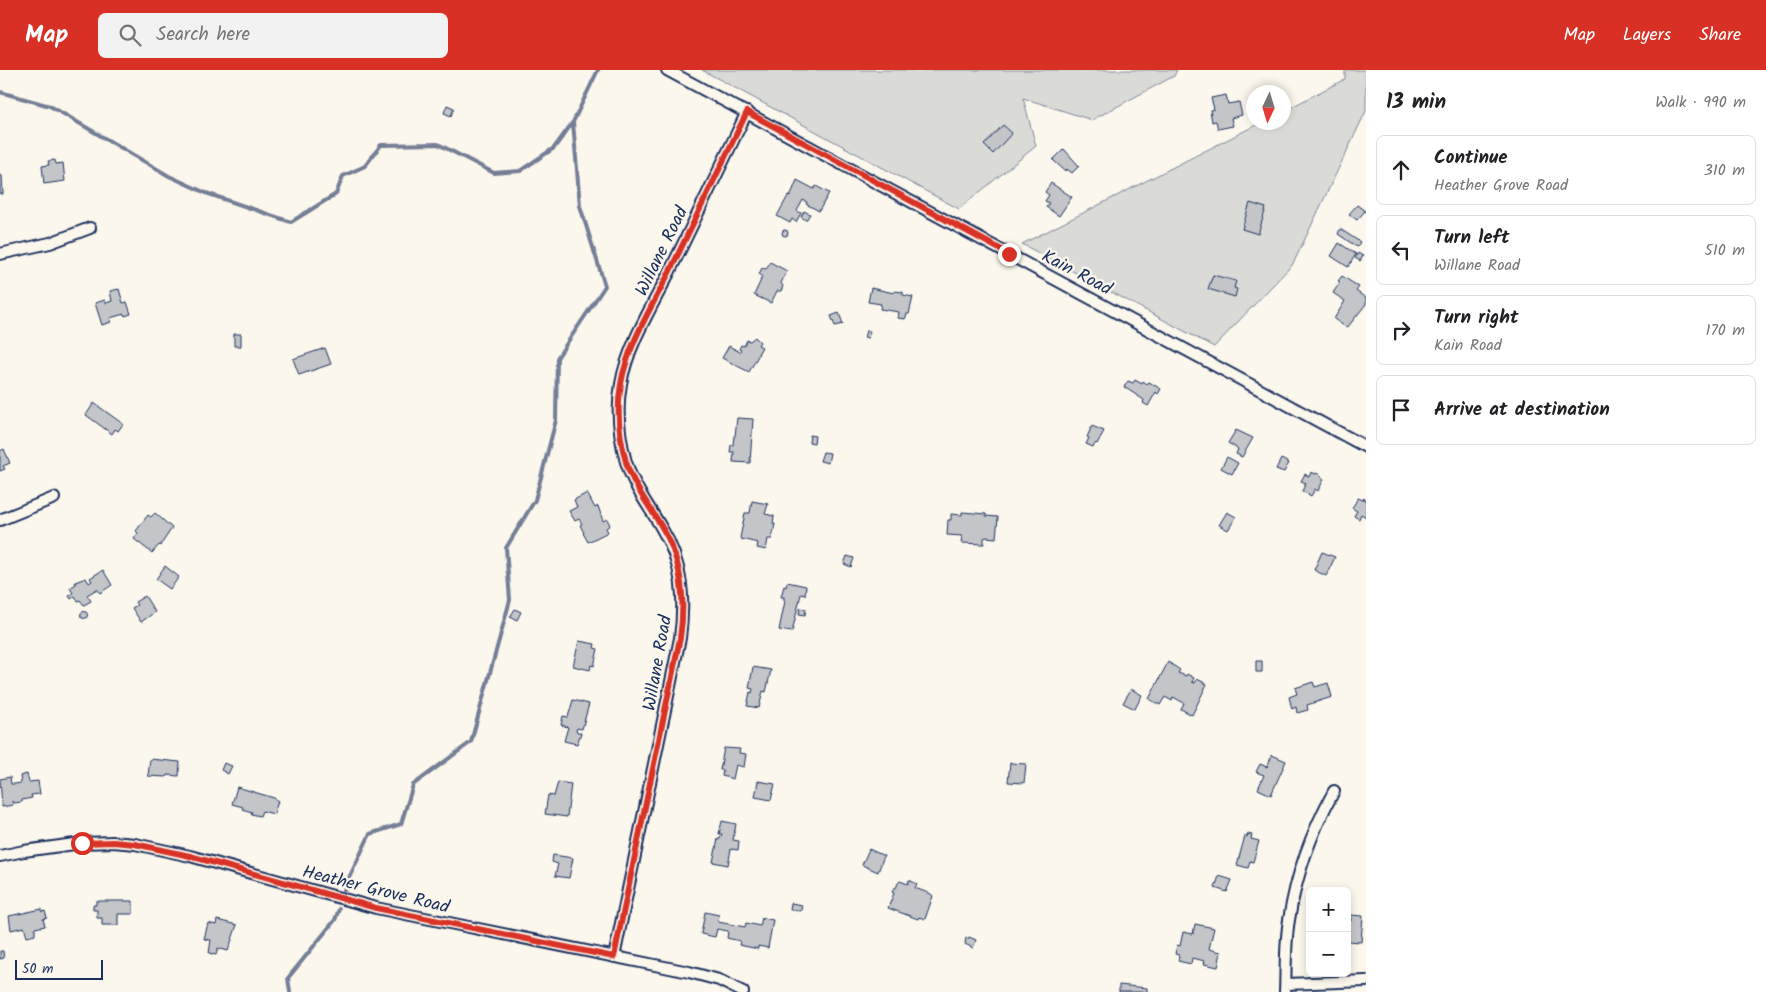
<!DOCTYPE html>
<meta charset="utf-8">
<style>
body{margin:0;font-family:Kalam,sans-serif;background:#f2f2f2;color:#202124}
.controls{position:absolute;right:15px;bottom:15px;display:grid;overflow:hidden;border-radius:8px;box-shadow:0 2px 8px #0003}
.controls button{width:45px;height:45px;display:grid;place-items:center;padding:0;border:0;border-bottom:1px solid #e0e0e0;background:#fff;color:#202124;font:25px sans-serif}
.compass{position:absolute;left:1246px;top:15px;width:45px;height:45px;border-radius:50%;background:#fff;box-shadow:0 2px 8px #0003;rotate:184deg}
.scale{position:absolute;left:15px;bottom:12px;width:88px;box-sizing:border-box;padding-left:5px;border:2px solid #1b2f5e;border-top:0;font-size:14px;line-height:18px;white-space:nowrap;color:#1b2f5e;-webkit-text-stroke:4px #fbf7ec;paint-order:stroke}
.stop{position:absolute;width:15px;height:15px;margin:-11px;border:4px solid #d93025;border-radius:50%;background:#fff}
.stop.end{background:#d93025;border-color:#fff;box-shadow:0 1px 5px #0008}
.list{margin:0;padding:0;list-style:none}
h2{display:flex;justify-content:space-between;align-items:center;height:65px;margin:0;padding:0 20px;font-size:21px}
h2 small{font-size:16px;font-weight:400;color:#757577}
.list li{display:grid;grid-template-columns:32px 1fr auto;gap:15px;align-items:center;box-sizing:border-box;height:70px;margin:0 10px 10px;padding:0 10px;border:1px solid #e0e0e0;border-radius:8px}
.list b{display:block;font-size:19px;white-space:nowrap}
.list p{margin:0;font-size:16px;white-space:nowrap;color:#757577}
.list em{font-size:16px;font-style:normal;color:#757577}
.icon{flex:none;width:28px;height:28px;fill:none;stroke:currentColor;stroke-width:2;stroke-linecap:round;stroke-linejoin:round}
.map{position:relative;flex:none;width:1366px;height:922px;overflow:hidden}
header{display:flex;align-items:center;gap:30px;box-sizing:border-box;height:70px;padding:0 25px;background:#d93025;color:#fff}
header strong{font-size:24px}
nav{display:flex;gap:28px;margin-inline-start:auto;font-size:18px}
.search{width:350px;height:45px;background:#f2f2f2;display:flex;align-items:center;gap:12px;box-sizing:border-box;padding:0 18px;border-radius:8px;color:#757577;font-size:19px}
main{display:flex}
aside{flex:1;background:#fff}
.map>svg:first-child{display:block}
.green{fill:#dadad7;stroke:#7a849a}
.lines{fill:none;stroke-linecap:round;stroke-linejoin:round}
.stream{stroke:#747e96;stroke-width:4}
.building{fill:#c3c5c9;stroke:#1b2f5e}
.minor-casing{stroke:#1b2f5e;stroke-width:14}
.minor{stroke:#fbf7ec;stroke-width:10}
.route{stroke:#d93025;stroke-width:6}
.labels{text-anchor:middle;stroke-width:4.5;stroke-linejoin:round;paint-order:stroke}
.street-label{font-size:18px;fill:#1b2f5e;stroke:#fbf7ec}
</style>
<header>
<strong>Map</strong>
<div class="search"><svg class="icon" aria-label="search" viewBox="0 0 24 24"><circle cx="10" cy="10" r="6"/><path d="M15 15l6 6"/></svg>Search here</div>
<nav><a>Map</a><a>Layers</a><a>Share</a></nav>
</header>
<main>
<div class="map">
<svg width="1366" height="922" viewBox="0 0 1366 922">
<rect width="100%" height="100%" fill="#fbf7ec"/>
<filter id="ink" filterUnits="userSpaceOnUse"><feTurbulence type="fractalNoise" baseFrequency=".02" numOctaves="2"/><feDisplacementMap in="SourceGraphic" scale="10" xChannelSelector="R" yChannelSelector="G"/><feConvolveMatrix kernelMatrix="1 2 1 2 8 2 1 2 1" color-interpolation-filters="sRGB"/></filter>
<g filter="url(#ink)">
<!-- green -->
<path class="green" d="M702,0h475l-3,6 -82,44 -69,-22 13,48 -77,63z
M1345,0h21v41l-73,153 -79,83 -192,-103 238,-121 24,-1v-11l61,-32z"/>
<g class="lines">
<!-- stream -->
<path class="stream" d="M0,22l50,14 119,70 37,17 85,29 45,-28 7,-18 22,-10 16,-21 57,-1 56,29 26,-2 34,-23 19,-26 25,-52
M344,820l3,-8 23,-48 31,-10 12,-39 58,-43 39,-142 -4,-52 29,-48 21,-80 1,-62 48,-72 -25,-80 -7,-84
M290,922l-2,-14 47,-58 4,-11"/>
</g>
<!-- building -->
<path class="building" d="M1226,25l2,9 11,-2 3,13 -11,3 2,8 -15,3 -2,-8 -4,1 -2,-12 4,-1 -3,-11z
M447,35l7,3 -3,8 -7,-3z
M1286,42l3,6 -5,3v-7z
M1003,55l9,8 -19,21 -9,-9z
M1064,79l15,17 -7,7 -5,-4 -2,2 -12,-11z
M55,90l1,4 7,-1 2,18 -21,3 -2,-18 7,-1 -1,-4z
M0,105l2,1 1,18h-3z
M797,110l17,9 2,-3 13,7 -10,18 -13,-7 1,-2 -4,-2 -6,11 4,2 -5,9 -4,-3 -2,4 -13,-7 11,-20 2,1z
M1051,113l21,14 -13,19 -13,-9 3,-4 -4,-2 4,-6 -4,-3z
M1250,133l16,5 -8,26 -16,-5z
M1357,135l8,6 -8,9 -8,-6z
M804,141l6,3 -4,6 -5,-3z
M1340,159l20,13 -3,5 -19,-13z
M782 163a3 3 0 1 1 6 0a3 3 0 1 1-6 0Z
M1339,173l17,11 -8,13 -17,-11z
M1358,183l5,3 -3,5 -5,-3z
M770,192l17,9 -6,12 2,3 -2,5h-4l-6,12 -17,-8 7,-15h-1l2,-4 -3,-2 3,-6 4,1z
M1213,205l23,6 -2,7 3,1 -2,8 -27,-8z
M1342,206l17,11 -3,4 10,7v6l-19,24 -13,-9 11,-18 -12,-8 7,-11 -2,-1z
M871,218l23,5v-2l9,1v3l10,2 -4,17h-2l-2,5 -7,-1 1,-6 -19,-3 1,-5 -13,-2z
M119,219l4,14 4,-1 4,12 -6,2 -1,-2 -14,4 1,4 -9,3 -7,-22 10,-3 1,3 6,-2 -2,-10z
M839,243l4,11 -8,2 -4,-10z
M866,261h4l-2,7 -4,-1z
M234,264h7v12h-7z
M755,267l5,5 -2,3 4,2 -4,7h1l-10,18 -27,-14 7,-12 11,6 1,-2 -2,-1 2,-4 3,1 3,-6 3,1z
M325,278l6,16 -32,11 -6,-16z
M1135,310l7,4 1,-3 4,3 2,-2 12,7 -3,5 -2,-2 -8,14 -5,-3 1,-3 -20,-13 4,-6 5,2z
M94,333l29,21 -5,7 -3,-2 -3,5 -26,-19z
M737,348l16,1 -3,44 -17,-1 1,-10h-4l1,-7h2l1,-9h1z
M1092,356l12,5 -7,13 -1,-1 -3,4 -7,-3 3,-6 -2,-1z
M1236,360l17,8 -11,19 -6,-3 2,-5 -10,-6z
M810,365l5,1 -1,7 -5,-1z
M4,379l6,14 -7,3 2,3 -5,2v-20z
M823,382l7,1 -2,10 -8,-2z
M1227,387l11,6 -6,11 -11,-6z
M1281,389l8,4 -5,9 -8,-3z
M1311,402l5,2 1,-1 7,6 -6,12 -3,-2 -4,7 -9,-5 4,-8 -5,-2 4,-7 4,3z
M587,423l8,15 3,-2 5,15 4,-2 3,6 -4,3 2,4 -20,10 -5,-9h1l-4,-8 2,-1 -3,-5 -4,2 -6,-10 8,-4 -3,-7z
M1358,428l5,2 1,-2 2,2v17l-5,-3 -2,5 -5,-3 3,-5 -5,-3z
M752,431l16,3 -3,10 9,2 -1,8h2l-3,15h-4l-2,11 -9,-2 1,-5 -17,-4 -1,-1 5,-25h5z
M962,442l24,2v2l12,1 -2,21 -10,-1 -2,1v6l-23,-1 1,-7 -15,-1 1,-15h3v-6l11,1z
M1227,442l9,5 -8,13 -9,-5z
M155,443l17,15 -12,18 -1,-1 -7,8 -18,-14 4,-6 -2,-2 12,-16 3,2z
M1322,482l13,5 -9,19 -12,-6z
M847,486l7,2 -3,9 -7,-3z
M165,496l14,11 -9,12 -14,-10z
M103,500l9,15 -12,8 -3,-4 -10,6 4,6 -7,4 -4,-5 -2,1 -3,-5 -4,3 -2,-3 4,-3 -3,-5 6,-4 -1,-2 11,-4 3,5 3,-2 -2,-3z
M787,512l19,4 -1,9 -4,-1 -9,38 -13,-2 6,-29h-1v-4h-3l3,-11 2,1z
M145,526l10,16 -14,10 -9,-14 5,-3 -2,-3z
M800,538l6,1 -1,6 -6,-1z
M515,539l6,3 -4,8 -7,-3z
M80.5 545a3.5 3.5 0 1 1 7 0a3.5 3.5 0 1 1-7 0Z
M579,571l16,3 -1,4 4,1 -4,17 -3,-1 -1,5 -17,-4z
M1256,591h6v11h-6z
M1168,592l12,8 -2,3 8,3 1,-2 7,4 -2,4 3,1 2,-4 10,5 -15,31 -11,-6 3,-6 -11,-6 -1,4 -7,-4 -5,8 -11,-6z
M753,597l18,3 -5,22 -3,-1 -4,17 -12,-2 3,-14 2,1 1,-4 -4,-1z
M1313,612l2,5 13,-4 4,14 -25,8 1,5 -11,3 -1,-6 -4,2 -3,-12 8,-3 -2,-6z
M1131,619l11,6 -7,14 -12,-6z
M573,630l16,4 -7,25 -5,-1 -1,3 5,2 -4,11 -13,-3 4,-14 -7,-2 2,-9 5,1z
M724,678l16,1 -1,4 7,1 -2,13 -8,-2 -3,14 -11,-3 1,-6h-3z
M1272,685l14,6 -15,34 -13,-6 6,-14 -8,-3 4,-8 7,3z
M150,689l30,3 -1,14 -12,-1 -1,2 -18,-1z
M224,693l8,3 -4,8 -7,-4z
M1010,693l16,1 -2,19 -16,-1z
M27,704l2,8 9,-1 2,13 -9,1 1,3 -10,2v2l-8,1 -2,-2 1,4 -11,2 -2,-28 10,-2 1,7h4l6,-1 -1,-7z
M758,711l17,3 -4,16 -16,-3z
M558,712l13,2 -4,33 -22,-3 3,-19 6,1z
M237,717l37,11 4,3 -4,13 -12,-3 -2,5 -9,-2 1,-2 -10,-3 1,-2 -11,-3z
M722,751l14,3 -3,16 6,1 -1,9 -7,-1 -3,16 -15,-3 5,-23h2l2,-5h-3z
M1248,764l4,1 -1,4 8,2 -6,21 -3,-1 -2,7 -11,-3 8,-29 2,1z
M869,779l15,7 -6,16 -16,-7z
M553,785l20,3 -4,20 -14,-2 3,-12 -6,-2z
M1219,806l13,4 -5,12 -12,-4z
M909,810l8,4 -2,4 16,6 2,2 -8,23 -6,-2 -1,2 -30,-11 6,-15 -2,-1 2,-4h2l2,-5 2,-2 8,3z
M96,831h37v13h-15v11h-16v-7h-5v-8h-4v-5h3z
M791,833l11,2 -1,6 -11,-1z
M42,839v3l3,-1 2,7 -4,1 2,7 -10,2v7l-8,2 -3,-10 -13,3 -2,-14z
M705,842l14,3 -1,7 27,5 1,-4 14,3 2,-8 11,2 -5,28 -10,-2v3l-19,-4 1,-4 -13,-3 1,-7 -11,-2 -2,8 -14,-3z
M1351,845l12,1 -2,26 -14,-1v-21l4,1z
M217,850l20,5 -9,26 -10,-3 -2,7 -7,-2 2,-13 -7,-1 4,-16 8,2z
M1195,854l19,4 -5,21 12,3 -3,15 -14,-3 1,-3 -13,-3 -1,6 -13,-3 1,-6 -4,-1 2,-9 3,1 3,-14 10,2z
M969,867l7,3 -3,8 -8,-4 1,-6 2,1z
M0,881h3l1,7 -4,1z
M1119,915l28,3v4h-28z"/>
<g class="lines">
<defs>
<path id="minor" d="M667,0l699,377
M0,184l50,-11 40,-15
M0,450l54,-22
M0,786l24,-5 58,-8 31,-1 22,2 55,12 186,52 313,64 30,8 24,12
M614,887l66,-319c5,-38 3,-75 -18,-109 -13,-23 -28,-41 -36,-67 -7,-26 -10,-51 -5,-78 6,-37 31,-78 48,-111 26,-54 52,-107 78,-161
M1286,914l80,-3
M1285,922c1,-24 0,-49 4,-72 7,-46 23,-89 45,-129"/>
</defs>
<!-- minor casing -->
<use href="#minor" class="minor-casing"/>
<!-- minor -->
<use href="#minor" class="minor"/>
</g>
</g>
<g class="lines" filter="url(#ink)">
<!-- route -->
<path class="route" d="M82,773l31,-1 22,2 55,12 186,52 238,49 66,-319c5,-34 3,-68 -12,-100 -13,-26 -33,-47 -42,-76 -7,-26 -10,-51 -5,-78 6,-37 31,-78 48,-111 26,-54 52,-107 78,-161l262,142"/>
</g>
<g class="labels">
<!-- street labels -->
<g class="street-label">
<text transform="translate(661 181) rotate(-64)" y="6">Willane Road</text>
<text transform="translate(1077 202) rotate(28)" y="6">Kain Road</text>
<text transform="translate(657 593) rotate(-80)" y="6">Willane Road</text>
<text transform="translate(376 819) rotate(14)" y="6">Heather Grove Road</text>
</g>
</g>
</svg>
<div class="controls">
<button>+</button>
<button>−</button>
</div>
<svg class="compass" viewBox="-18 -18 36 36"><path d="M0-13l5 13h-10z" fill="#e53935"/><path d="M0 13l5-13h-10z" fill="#757577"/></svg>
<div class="scale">50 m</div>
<div class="stop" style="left:82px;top:773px"></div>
<div class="stop end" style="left:1009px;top:184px"></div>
</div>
<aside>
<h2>13 min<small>Walk · 990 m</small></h2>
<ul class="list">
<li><svg class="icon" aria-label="ahead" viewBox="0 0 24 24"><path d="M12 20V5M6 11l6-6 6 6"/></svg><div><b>Continue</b><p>Heather Grove Road</p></div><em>310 m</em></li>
<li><svg class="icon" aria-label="left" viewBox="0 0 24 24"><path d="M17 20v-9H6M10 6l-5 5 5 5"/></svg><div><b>Turn left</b><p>Willane Road</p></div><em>510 m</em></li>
<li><svg class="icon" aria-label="right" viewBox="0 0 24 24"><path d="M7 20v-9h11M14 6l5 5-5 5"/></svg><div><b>Turn right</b><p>Kain Road</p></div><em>170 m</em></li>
<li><svg class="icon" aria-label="arrive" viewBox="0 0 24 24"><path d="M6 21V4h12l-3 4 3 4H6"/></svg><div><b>Arrive at destination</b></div></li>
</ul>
</aside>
</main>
